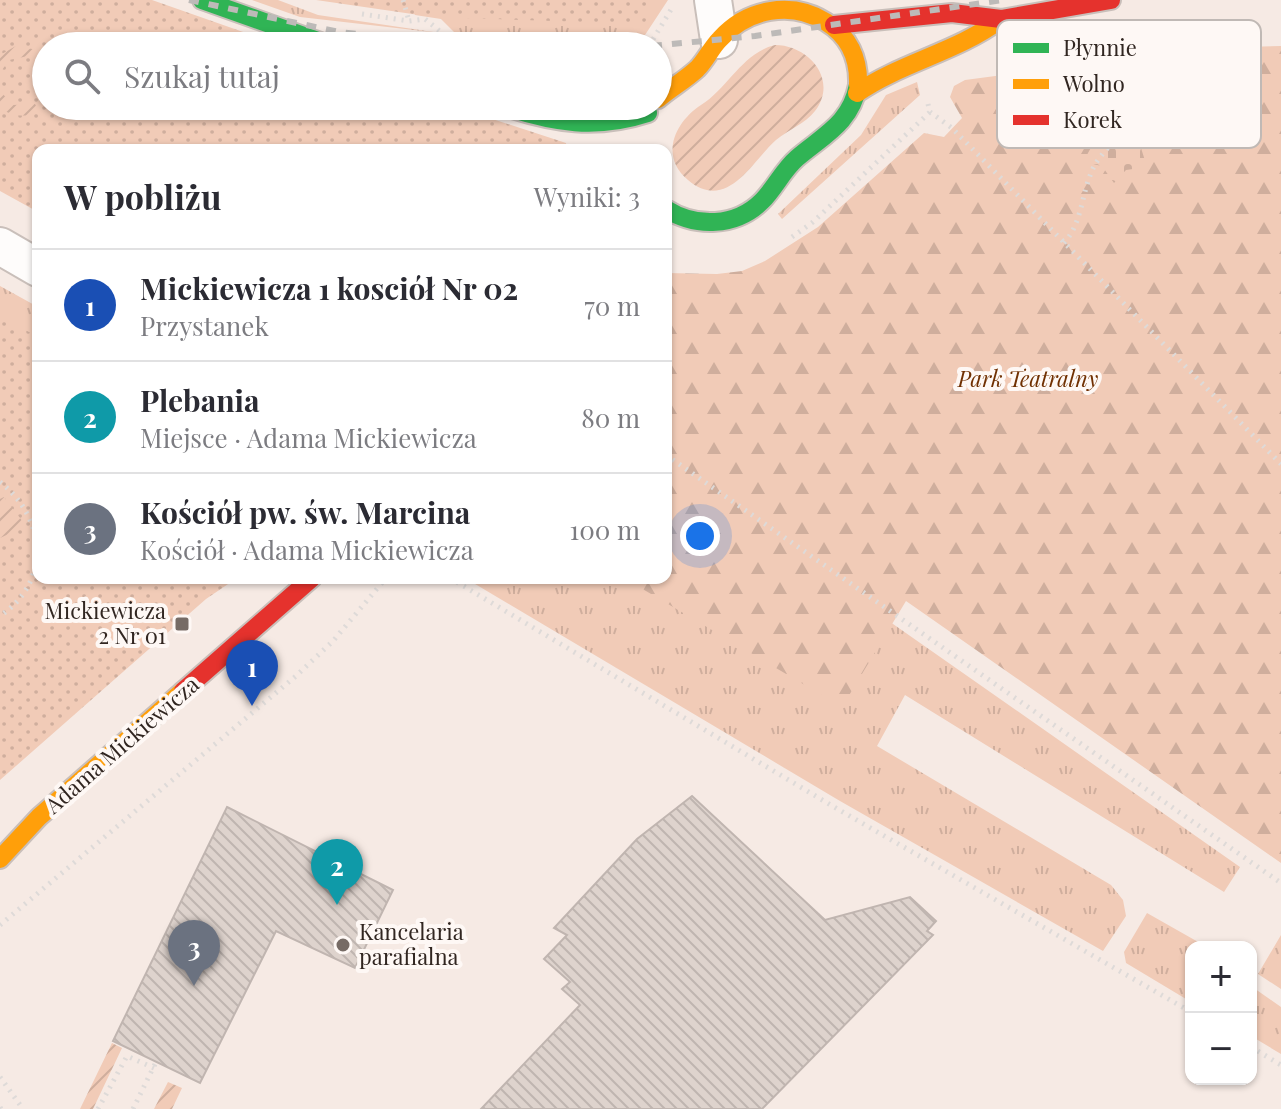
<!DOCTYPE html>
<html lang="pl">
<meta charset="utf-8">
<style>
body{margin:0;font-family:"Playfair Display",serif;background:#f7f7f7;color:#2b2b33}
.controls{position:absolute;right:24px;bottom:24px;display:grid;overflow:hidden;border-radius:16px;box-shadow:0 2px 6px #0004}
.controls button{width:72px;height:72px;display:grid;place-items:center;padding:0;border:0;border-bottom:2px solid #e1e1e2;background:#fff;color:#2b2b33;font:40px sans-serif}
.you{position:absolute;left:700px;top:536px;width:28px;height:28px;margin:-20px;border:6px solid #fff;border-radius:50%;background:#1a73e8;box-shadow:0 0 0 12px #1a73e833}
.badge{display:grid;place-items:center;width:52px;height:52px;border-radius:50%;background:#1a73e8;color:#fff;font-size:26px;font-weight:700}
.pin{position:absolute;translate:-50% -66px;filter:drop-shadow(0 2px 4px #0008)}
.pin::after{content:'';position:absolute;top:42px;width:28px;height:24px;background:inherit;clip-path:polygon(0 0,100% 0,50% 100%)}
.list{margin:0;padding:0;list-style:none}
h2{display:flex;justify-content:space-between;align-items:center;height:104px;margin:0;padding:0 32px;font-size:34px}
h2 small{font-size:26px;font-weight:400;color:#7c7c81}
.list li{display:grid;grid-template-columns:52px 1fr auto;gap:24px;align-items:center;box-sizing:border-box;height:112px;padding:0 32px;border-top:2px solid #e1e1e2}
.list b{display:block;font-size:30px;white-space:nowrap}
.list p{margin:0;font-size:26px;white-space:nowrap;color:#7c7c81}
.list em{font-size:26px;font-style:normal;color:#7c7c81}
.icon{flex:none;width:44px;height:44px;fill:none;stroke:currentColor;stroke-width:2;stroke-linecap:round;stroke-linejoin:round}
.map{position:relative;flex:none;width:1281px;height:1109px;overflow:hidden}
.search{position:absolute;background:#fff;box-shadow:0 2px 6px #0004;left:32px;top:32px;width:640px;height:88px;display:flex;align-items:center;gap:20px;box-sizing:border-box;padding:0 28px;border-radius:44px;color:#7c7c81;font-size:30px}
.panel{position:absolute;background:#fff;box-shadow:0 2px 6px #0004;left:32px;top:144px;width:640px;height:440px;border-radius:16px}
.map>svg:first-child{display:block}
.grass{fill:url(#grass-tufts)}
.forest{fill:url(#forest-firs)}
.cemetery{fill:url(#cemetery-stones)}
.park{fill:url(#park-dots)}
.garden{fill:url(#garden-furrows)}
.building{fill:url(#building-back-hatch);stroke:#c0b5b0;stroke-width:2}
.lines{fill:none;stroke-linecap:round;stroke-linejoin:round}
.street-casing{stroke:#c9bfba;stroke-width:40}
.fast-casing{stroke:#c9bfba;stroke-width:22}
.slow-casing{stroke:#c9bfba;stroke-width:22}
.jam-casing{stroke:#c9bfba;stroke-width:22}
.path{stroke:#dedad8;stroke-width:5;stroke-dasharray:2 6;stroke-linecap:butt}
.street{stroke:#fefcfb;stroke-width:36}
.fast{stroke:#30b455;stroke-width:18}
.slow{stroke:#ff9f0a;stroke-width:18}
.jam{stroke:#e5322d;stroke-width:18}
.rail{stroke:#bdbab8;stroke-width:6;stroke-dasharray:10 10;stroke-linecap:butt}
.poi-dot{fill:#766b65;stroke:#fef8f5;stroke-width:3}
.labels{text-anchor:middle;stroke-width:8;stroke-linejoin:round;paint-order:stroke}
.park-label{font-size:22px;font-style:italic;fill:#703002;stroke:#fef8f5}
.poi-label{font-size:22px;fill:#312621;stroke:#fef8f5;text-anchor:end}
.street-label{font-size:22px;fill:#312621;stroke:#fef8f5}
.key{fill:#fef8f5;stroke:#c0b9b5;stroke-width:2}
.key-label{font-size:22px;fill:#312621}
</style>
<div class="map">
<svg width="1281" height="1109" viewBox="0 0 1281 1109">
<defs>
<pattern id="grass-tufts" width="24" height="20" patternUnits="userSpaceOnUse" patternTransform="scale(2)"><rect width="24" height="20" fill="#f1cbb7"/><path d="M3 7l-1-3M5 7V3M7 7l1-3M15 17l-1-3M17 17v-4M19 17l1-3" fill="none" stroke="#cfae9d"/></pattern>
<pattern id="forest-firs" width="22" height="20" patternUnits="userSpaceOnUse" patternTransform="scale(2)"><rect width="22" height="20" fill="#f1cbb7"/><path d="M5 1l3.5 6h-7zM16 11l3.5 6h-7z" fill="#cfae9d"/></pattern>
<pattern id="cemetery-stones" width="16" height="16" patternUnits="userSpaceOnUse" patternTransform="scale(2)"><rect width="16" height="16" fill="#f1cbb7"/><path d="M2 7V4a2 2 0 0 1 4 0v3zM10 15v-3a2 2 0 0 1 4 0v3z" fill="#cfae9d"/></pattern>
<pattern id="park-dots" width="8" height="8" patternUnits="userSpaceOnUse" patternTransform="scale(2)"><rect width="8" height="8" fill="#f1cbb7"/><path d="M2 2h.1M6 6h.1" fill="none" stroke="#cfae9d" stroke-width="1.8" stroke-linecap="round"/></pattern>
<pattern id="garden-furrows" width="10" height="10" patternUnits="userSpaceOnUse" patternTransform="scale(2)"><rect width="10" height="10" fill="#f1cbb7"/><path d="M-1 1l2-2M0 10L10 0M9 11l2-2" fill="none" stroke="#cfae9d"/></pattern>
<pattern id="building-back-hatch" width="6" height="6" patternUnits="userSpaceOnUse" patternTransform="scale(2)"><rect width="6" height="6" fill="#ded3cd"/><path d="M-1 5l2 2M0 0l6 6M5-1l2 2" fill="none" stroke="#bfb5b0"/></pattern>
</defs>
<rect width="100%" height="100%" fill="#f6eae4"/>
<!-- grass -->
<path class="grass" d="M252,0h26l40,15 122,18 -140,-16z
M411,0h257l-23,35h-188l-16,-16 -26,-4z
M917,82l3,13 -138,124 -4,-5 83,-79 25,-40z
M0,286l38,21v209l-38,-45z
M666,465l574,402 -16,25 -319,-197 -28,51 234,139 12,15 3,16 -23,35 -263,-150 -375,-223h201z
M1147,913l60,34h-16v55l-65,-39 -2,-11z
M1281,935v54l-23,-15z
M1251,986l30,21v47l-30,-18z"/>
<!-- forest -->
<path class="forest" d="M1281,46v817l-375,-262 -64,106 -218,-129h42v-305l51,1 25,-3 23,-10 53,-34 106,-94 20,4 18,-19 -12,-21 4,-11 11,-6 241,-32z"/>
<!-- cemetery -->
<path class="cemetery" d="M1119,109l11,18 20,3 -9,18 6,19 -21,3 -12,13 -12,-17 -19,-4 10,-18 -7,-19 19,1z"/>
<!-- park -->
<path class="park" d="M0,0h152l131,46h-237v60h407l113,37 1,7h-529v62l-38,-21z
M316,0h335l-6,24 -212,-7z
M0,316l38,21v241h199l-31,21 -206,181z"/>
<!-- garden -->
<path class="garden" d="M775,45c33,0 64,34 40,66 -10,13 -26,18 -39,29 -24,21 -49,73 -88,40 -29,-24 -13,-58 13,-75 28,-18 41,-52 74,-60z
M16,46l27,5 3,18 -18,-13 -19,4 -9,13v-18z
M0,91l13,14 22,-1 5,9c-16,4 -27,4 -40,-5z
M4,497l22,29 -26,12v-39z
M112,1043l10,5 -29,61h-13z
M168,1082l14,6 -10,21h-18z"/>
<!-- building -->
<path class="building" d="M692,796l133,124 85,-23 26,24 -9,10 6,4 -171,174h-281l99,-104 -18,-16 8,-7 -26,-23 23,-24 -13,-7 83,-89z
M227,807l166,83 -38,78 -79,-37 -76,152 -87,-42z"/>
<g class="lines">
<defs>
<path id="street" d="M713,0l6,40
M0,246l38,22"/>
<path id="fast" d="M202,0l130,46
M503,106c51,17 93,24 145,7
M666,209c30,19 70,18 96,-8 13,-13 21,-31 35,-43 27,-23 54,-35 61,-73"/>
<path id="slow" d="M857,93c45,-31 100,-41 144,-74
M658,99c13,-11 27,-19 39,-30 9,-9 14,-21 23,-30 27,-30 71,-39 106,-17 23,14 33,37 32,63
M0,859l39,-42 144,-126"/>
<path id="jam" d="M834,25l118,-12 49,6 110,-19
M183,691l129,-113"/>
</defs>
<!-- street casing -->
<use href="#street" class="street-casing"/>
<!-- fast casing -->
<use href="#fast" class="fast-casing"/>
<!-- slow casing -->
<use href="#slow" class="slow-casing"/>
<!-- jam casing -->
<use href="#jam" class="jam-casing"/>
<!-- path -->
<path class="path" d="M403,0l6,21
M362,14l47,7 16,-2 33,27
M649,46l23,-38
M928,104l2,8 22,16 329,336
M792,237l21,-15 117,-110
M1064,243c20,-22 17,-55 32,-80 22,-33 60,-53 56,-99
M666,455l615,428
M0,482c46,36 52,99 0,134
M450,578l384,229 357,205
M0,925l296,-249 37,-35 53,-63
M1251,1047l30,18
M0,1077l23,32
M0,1107l1,2
M98,1109l29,-53 27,12
M133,1109l23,-47"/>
<!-- street -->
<use href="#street" class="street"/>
<!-- fast -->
<use href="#fast" class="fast"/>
<!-- slow -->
<use href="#slow" class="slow"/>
<!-- jam -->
<use href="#jam" class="jam"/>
<!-- rail -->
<path class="rail" d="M189,0l150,32 128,14
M652,46l103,-10 248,-36"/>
</g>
<!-- markers -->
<g class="poi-dot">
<rect x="174" y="616" width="16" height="16" rx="4"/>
<circle cx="343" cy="945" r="8"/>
</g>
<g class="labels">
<!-- park labels -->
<g class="park-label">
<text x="1028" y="387">Park Teatralny</text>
</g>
<!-- poi labels -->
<g class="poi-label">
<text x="166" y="619">Mickiewicza<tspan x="166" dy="25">2 Nr 01</tspan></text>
<text x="359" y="940" text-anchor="start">Kancelaria<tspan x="359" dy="25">parafialna</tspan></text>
</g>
<!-- street labels -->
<g class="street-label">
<text transform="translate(122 745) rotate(-41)" y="8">Adama Mickiewicza</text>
</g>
</g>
<!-- legend -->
<rect x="997" y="20" width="264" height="128" rx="12" class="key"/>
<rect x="1013" y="43" width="36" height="10" fill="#30b455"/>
<rect x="1013" y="79" width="36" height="10" fill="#ff9f0a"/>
<rect x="1013" y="115" width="36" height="10" fill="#e5322d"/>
<g class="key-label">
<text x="1063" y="56">Płynnie</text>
<text x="1063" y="92">Wolno</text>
<text x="1063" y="128">Korek</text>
</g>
</svg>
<div class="controls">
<button>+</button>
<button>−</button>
</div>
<div class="you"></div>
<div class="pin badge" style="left:252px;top:706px;background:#1a4fb4">1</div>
<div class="pin badge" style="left:337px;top:905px;background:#0f9aa8">2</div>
<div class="pin badge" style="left:194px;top:986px;background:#6b7280">3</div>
<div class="search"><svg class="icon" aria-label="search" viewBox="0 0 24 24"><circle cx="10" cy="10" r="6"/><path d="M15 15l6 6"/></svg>Szukaj tutaj</div>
<section class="panel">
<h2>W pobliżu<small>Wyniki: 3</small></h2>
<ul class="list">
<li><span class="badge" style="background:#1a4fb4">1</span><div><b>Mickiewicza 1 kosciół Nr 02</b><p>Przystanek</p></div><em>70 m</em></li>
<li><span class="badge" style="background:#0f9aa8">2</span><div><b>Plebania</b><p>Miejsce · Adama Mickiewicza</p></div><em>80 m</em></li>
<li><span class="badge" style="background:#6b7280">3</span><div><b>Kościół pw. św. Marcina</b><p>Kościół · Adama Mickiewicza</p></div><em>100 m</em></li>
</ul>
</section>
</div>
